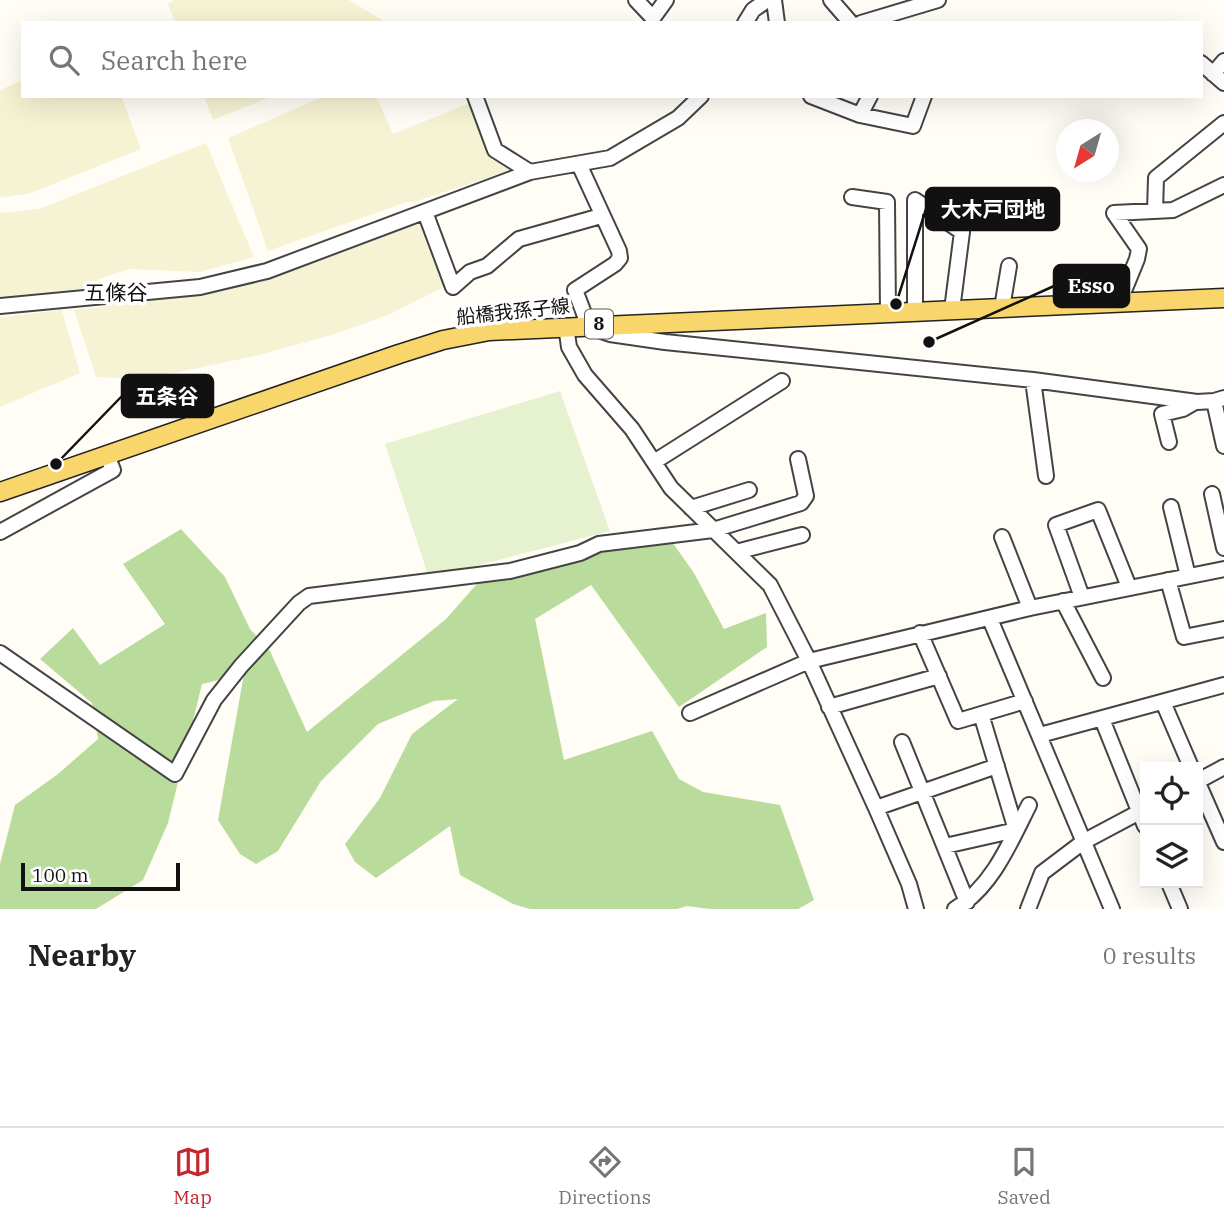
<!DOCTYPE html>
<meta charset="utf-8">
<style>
body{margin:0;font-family:"IBM Plex Serif","Noto Sans JP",serif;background:#f6f6f6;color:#222}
.controls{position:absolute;right:21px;bottom:21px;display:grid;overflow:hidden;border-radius:0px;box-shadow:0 7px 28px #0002}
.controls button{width:63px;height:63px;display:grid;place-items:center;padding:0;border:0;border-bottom:2px solid #e0e0e0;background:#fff;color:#222;font:35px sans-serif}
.compass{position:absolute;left:1056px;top:119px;width:63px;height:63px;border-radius:50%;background:#fff;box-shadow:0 7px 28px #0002;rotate:217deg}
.scale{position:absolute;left:21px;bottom:18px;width:159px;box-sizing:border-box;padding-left:7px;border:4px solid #111;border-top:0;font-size:19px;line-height:24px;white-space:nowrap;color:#111;-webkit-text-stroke:5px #fff;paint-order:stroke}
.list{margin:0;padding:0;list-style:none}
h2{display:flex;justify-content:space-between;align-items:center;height:91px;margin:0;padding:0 28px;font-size:30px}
h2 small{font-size:23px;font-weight:400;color:#767676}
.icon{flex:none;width:38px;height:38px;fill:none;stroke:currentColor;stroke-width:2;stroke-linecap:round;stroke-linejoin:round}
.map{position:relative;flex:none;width:1224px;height:909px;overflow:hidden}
.search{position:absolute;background:#fff;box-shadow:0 7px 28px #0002;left:21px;right:21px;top:21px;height:77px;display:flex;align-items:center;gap:18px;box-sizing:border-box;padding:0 24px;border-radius:0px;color:#767676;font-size:26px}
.sheet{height:217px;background:#fff}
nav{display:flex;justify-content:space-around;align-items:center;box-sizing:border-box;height:98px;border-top:2px solid #e0e0e0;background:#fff;font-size:19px;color:#767676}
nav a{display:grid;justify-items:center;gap:4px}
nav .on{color:#c4262e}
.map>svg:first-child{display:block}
.farmland{fill:#f6f3d4}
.forest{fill:#b9dc9c}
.pitch{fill:#e6f2cf}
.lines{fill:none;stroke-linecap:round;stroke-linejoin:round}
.minor-casing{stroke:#444;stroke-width:18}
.major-casing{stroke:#222;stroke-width:21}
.minor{stroke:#fff;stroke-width:14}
.major{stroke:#f9d66b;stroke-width:18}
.labels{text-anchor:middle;stroke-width:7;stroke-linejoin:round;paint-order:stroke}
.shield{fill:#fff;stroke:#585858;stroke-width:2}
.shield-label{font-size:18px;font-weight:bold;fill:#111}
.street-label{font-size:19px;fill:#111;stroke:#fff}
.neighbourhood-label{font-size:21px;fill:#111;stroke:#fff}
.leader{fill:none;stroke:#111;stroke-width:2.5}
.callout-dot{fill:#111;stroke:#fff;stroke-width:2.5}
.callout{fill:#111;stroke:#111;stroke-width:2.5}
.callout-label{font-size:21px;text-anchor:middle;font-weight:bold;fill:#fff}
</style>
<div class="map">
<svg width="1224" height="909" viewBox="0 0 1224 909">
<rect width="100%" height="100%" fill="#fffdf5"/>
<!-- farmland -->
<path class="farmland" d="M174,0h175l38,23h-212l-7,-19z
M23,80v16h98l20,53 -110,44 -31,5v-108z
M204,96h69l-60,24z
M325,96h51l17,38 77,-31 18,47 23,20 -94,31 -10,1 -139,49 -40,-113z
M206,143l48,114 -54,15 -71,-3 -30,10 -7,9 -92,9v-84l39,-4z
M419,224l25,63 -56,28 -53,19 -76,21 -114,24 -49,-2 -22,-67 150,-19z
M62,310l18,63 -80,34v-90z"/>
<!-- forest -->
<path class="forest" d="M181,529l44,48 25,52 20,22 37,81 139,-113 37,-42 95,-32 87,-13 29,41 30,56 42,-16 1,34 -88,60 -88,-122 -56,34 29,141 88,-29 27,48 24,13 77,13 34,95 -16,9h-88l-23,-3 -10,3h-147l-17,-5 -53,-29 -10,-49 -74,52 -21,-16 -10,-18 35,-46 32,-64 46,-35 -24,2 -56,23 -57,57 -43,70 -22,13 -16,-10 -22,-34 26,-146 -42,10 -34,139 -25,57 -47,29h-96v-45l15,-59 43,-31 40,-35 -6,-36 -52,-44 33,-31 27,37 65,-41 -42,-60z"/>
<!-- pitch -->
<path class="pitch" d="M560,391l50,140 -181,47 -44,-134z"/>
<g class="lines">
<defs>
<path id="minor" d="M636,0l17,18 13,-18
M774,0l3,23
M831,0l20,23
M745,23l8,-13 14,-10
M861,23l77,-23
M1201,63l23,20
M1213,74l11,-13
M475,96l20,54 35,22
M811,96l49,19 53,11 11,-30
M860,115l10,-19
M579,164l40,87 1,7 -5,6 -40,26 10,26 -1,9 26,9 55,8 368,38 164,22 17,-1 10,-3
M852,197l35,5 1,111
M1155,211l1,-33 68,-55
M425,212l28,75 17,-15 17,-6 32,-27 82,-23
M1119,303l18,-44 2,-10 -25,-36 59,-3 51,-25
M0,306l200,-19 67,-16 263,-99 80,-14 68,-40 23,-22
M1002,308l7,-42
M915,312v-112l47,32 -10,78
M566,326l3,21 16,28 47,54 39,59 99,97 39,76 67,147 33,76 7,25
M1033,380l13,96
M1214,401l10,45
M1169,442l-7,-28 21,-5 12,-7
M654,462l128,-81
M1212,494l12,54
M1171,507l17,69
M691,508l58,-18
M0,532l113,-62 -6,-15
M1002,537l28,71
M736,552l66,-17
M1168,580l16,57 40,-8
M1082,597l-26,-72 42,-15 31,77
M1063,601l40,77
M990,619l122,290
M920,633l38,88 67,-20
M0,653l175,121 39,-74 27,-34 58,-63 10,-7 201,-25 70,-18 19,-9 114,-14 88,-27 5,-7 -8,-37
M1163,702l28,65
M829,707l110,-31
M690,713l119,-52 221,-53 194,-39
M1102,719l43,107
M1040,735l184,-50
M902,742l65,160
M1198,781l26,-14
M1198,783l26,59
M876,808l121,-42
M945,846l71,-16 -35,-116
M1169,883l11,26
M955,909c37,-22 55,-66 74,-104
M1028,909l14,-36 41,-31 62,-33"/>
<path id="major" d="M0,492l399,-138 44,-14 46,-9 735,-33"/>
</defs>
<!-- minor casing -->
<use href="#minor" class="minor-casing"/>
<!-- major casing -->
<use href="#major" class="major-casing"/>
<!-- minor -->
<use href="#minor" class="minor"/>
<!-- major -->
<use href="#major" class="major"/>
</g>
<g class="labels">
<!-- shield labels -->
<rect class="shield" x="585" y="309.5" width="28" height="29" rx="5"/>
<g class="shield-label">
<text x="599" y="330">8</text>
</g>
<!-- street labels -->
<g class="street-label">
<text transform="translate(513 311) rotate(-6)" y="7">船橋我孫子線</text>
</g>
<!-- neighbourhood labels -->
<g class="neighbourhood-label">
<text x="116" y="300">五條谷</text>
</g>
</g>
<!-- callouts -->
<path class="leader" d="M896 304L926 209M929 342L1054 286M56 464L122 396"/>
<g class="callout-dot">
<circle cx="896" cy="304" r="7"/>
<circle cx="929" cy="342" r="7"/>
<circle cx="56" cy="464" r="7"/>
</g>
<g class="callout">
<rect x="926" y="188" width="133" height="42" rx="7"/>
<rect x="1054" y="265" width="75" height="42" rx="7"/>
<rect x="122" y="375" width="91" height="42" rx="7"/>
</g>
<g class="callout-label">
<text x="993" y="217">大木戸団地</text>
<text x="1091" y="293">Esso</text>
<text x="167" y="404">五条谷</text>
</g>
</svg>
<div class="controls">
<button><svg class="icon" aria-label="locate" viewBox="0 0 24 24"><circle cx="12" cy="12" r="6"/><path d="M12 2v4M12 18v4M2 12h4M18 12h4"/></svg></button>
<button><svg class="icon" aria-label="layers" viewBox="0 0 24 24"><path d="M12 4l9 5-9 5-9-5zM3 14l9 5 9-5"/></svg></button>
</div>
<svg class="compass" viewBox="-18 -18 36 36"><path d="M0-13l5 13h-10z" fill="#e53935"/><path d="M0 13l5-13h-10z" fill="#767676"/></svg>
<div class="scale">100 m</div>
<div class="search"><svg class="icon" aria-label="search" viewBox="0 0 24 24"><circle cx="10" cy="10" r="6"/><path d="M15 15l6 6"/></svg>Search here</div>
</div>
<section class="sheet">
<h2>Nearby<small>0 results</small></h2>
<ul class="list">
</ul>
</section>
<nav>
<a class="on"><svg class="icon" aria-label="map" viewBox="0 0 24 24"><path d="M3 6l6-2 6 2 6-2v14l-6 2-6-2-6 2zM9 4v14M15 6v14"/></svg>Map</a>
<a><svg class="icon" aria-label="directions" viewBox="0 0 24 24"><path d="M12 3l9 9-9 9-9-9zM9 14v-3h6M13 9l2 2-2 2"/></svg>Directions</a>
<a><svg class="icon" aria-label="saved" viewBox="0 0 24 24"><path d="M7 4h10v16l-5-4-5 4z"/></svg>Saved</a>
</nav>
